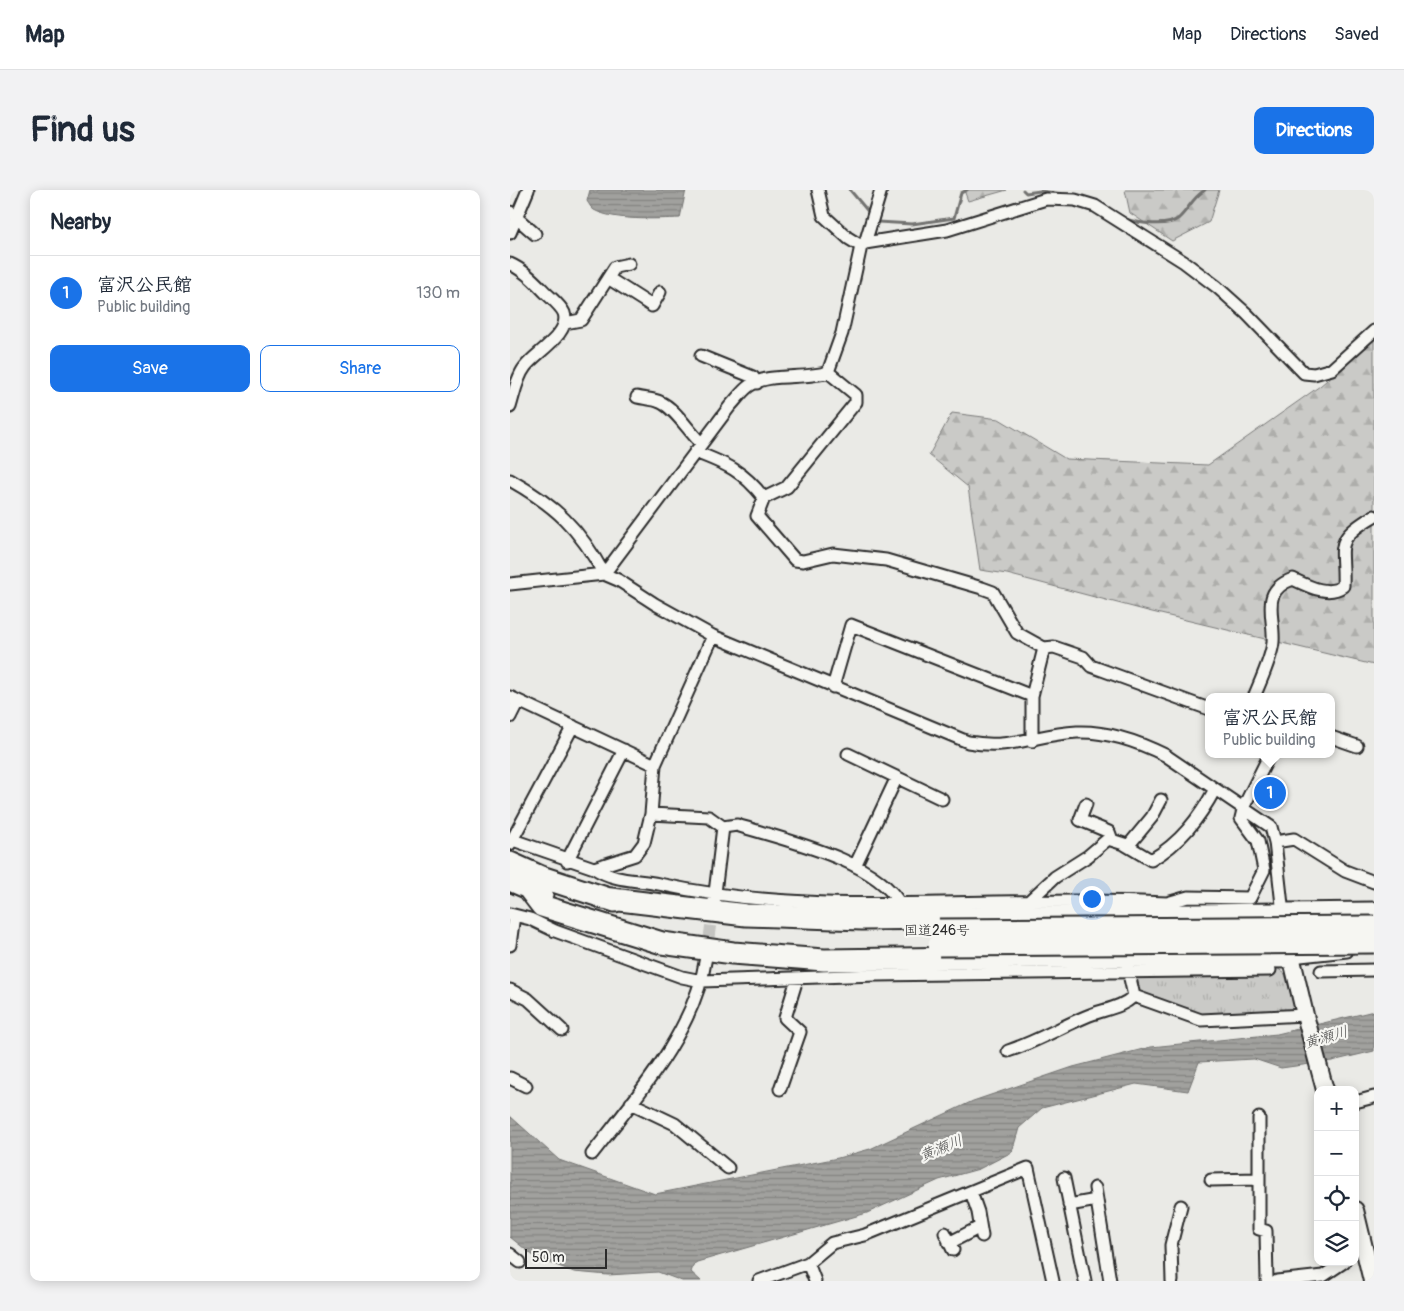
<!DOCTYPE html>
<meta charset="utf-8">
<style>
body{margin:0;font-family:Pangolin,"Klee One",sans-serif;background:#f2f2f3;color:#1f2937}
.controls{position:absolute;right:15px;bottom:15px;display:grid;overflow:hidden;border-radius:10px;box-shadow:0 2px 12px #0003}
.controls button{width:45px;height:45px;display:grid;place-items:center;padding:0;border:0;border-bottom:1px solid #e0e1e3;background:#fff;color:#1f2937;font:25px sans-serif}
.scale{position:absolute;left:15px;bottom:12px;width:82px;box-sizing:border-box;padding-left:5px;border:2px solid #2b2b2b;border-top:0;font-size:14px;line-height:18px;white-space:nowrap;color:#2b2b2b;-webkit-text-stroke:4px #f6f6f2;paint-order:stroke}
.you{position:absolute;left:581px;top:708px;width:18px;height:18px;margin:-12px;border:4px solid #fff;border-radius:50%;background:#1a73e8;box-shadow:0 0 0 8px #1a73e833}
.badge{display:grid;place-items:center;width:32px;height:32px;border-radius:50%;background:#1a73e8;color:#fff;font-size:16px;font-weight:700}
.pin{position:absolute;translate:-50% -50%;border:2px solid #fff;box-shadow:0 1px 5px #0006}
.popup{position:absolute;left:695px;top:503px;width:130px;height:65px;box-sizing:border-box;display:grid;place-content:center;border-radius:10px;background:#fff;filter:drop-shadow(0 1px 4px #0005);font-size:16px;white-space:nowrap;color:#747a83}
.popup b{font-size:19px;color:#1f2937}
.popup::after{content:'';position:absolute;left:50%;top:100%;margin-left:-10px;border:10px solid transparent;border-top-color:#fff}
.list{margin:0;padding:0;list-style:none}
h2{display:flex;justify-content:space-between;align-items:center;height:65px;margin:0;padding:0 20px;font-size:21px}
h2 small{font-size:16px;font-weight:400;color:#747a83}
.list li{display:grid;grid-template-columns:32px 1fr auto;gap:15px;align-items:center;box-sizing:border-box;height:75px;padding:0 20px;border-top:1px solid #e0e1e3}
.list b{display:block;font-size:19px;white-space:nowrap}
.list p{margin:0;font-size:16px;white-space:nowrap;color:#747a83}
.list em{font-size:16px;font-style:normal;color:#747a83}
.actions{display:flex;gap:10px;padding:15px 20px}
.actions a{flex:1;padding:11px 0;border:1px solid #1a73e8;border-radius:10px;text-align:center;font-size:18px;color:#1a73e8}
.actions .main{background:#1a73e8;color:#fff}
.icon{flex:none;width:28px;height:28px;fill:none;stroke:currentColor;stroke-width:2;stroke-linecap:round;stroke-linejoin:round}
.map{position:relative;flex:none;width:864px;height:1091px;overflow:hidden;border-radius:10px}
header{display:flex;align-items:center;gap:30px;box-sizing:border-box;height:70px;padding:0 25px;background:#fff;border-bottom:1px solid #e0e1e3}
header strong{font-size:24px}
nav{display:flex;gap:28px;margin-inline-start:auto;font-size:18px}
.intro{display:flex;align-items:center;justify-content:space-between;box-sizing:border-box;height:120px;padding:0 30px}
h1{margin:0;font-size:35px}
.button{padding:12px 22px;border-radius:10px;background:#1a73e8;color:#fff;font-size:18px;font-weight:700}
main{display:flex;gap:30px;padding:0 30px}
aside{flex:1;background:#fff;border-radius:10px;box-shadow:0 2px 12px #0003}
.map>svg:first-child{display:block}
.grass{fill:url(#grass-tufts);stroke:#7a7a79}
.forest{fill:url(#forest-firs);stroke:#7a7a79}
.water{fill:url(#water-rules);stroke:#727270}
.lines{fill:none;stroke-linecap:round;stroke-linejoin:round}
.stream{stroke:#727270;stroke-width:3}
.street-tunnel{stroke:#c4c4c1;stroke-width:11;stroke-dasharray:11 5.5;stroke-linecap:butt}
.street-casing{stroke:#2b2b2b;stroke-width:15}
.secondary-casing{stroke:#2b2b2b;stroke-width:20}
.highway-casing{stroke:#2b2b2b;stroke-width:25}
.street{stroke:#f6f6f2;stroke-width:11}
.secondary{stroke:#f6f6f2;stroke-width:16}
.highway{stroke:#f6f6f2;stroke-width:21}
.highway-bridge-casing{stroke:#2b2b2b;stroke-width:25;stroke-linecap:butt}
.highway-bridge{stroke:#f6f6f2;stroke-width:21}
.labels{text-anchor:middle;stroke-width:4.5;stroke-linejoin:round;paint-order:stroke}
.street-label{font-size:14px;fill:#2b2b2b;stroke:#f6f6f2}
.water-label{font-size:15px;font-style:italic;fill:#545453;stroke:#f6f6f2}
</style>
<header>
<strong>Map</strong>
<nav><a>Map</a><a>Directions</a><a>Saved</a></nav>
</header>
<div class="intro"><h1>Find us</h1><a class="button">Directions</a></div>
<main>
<aside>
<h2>Nearby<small></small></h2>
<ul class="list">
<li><span class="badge">1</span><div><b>富沢公民館</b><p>Public building</p></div><em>130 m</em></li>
</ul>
<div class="actions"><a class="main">Save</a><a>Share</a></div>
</aside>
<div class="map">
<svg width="864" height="1091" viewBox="0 0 864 1091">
<defs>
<pattern id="grass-tufts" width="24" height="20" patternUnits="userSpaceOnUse" patternTransform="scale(1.25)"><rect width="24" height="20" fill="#cacac7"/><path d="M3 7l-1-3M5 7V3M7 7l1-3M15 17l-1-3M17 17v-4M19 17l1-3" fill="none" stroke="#aeaeab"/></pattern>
<pattern id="forest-firs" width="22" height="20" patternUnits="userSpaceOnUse" patternTransform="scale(1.25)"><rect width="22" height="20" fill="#cacac7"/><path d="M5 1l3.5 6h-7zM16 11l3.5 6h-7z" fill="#aeaeab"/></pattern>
<pattern id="water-rules" width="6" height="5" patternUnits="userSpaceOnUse" patternTransform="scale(1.25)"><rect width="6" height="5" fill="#a1a19e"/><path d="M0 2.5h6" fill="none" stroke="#838381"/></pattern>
</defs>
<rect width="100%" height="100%" fill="#eaeae6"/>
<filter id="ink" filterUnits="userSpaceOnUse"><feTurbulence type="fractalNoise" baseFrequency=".02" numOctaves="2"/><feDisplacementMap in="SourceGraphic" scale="10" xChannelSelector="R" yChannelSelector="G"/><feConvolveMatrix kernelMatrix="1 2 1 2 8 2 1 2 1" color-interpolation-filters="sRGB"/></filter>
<g filter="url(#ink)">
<!-- grass -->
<path class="grass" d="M766,777l9,7 10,35 -7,5 -80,4 -72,-22 -4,-28z"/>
<!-- forest -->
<path class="forest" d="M454,0h43l-39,11z
M615,0h94l-10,32 -37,19 -42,-28z
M864,150v325l-226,-54 -141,-37 -27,-4 -12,-83 -39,-32 23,-42 47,6 67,40 142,6 112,-79z"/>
<!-- water -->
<path class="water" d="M80,0h96l-6,28c-23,1 -66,3 -86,-8 -3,-2 -5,-6 -7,-9z
M864,821v40l-42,10 -51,7 -27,-9 -55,3 -11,29 -52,-7 -94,24 -23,20 -7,24 -33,17 -40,11 -72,33 -170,49 -3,2 -3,8 10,9h-19l-24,-9 -50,3 -34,-3 -39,-15 -25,-20v-121l49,44 96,34 183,-36 32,-9 103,-48 100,-34 78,-20 126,-13z"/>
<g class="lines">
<!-- stream -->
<path class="stream" d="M340,0l21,25
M513,0l3,3 14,-2 22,3
M615,29c13,4 42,9 54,-1 10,-9 12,-19 26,-28
M366,30l2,2 34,2 42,-6 7,-25 6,-3"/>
<!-- street-tunnel -->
<path class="street-tunnel" d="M197,763l6,-46"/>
<defs>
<path id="street" d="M308,0l6,26 24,22 13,8 4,-3 82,-13 99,-31 29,1 20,6 89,56 33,25 30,27 57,59 10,1 18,-5 42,-38
M0,22l25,22
M0,43l18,-43
M355,53l16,-53
M0,74c14,6 25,18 36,29 5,5 15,13 18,20 7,21 -28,39 -39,54 -8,10 -11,27 -15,40
M98,88l44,28 8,-14
M55,133l16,-3 34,-53 14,-3
M191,166l52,21 4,6
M318,182l28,23v7l-69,85 -23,11 -7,18 38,44 8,1 30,-7 53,6 96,28 11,4 24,41 27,15 10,-1 29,10 8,9 118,43
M127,207c8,2 17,2 23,5 15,6 29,30 41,41
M185,262c32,12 48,19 69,46
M0,290c46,26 69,48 94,94l126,-168c6,-6 12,-15 19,-20 19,-14 56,-6 79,-14l14,-39 19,-87
M0,394l94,-10 14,6 37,24 58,32 255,106c44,8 68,-8 109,-10 30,-1 62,10 88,23l106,72 4,15 8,72
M323,497l18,-62 181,71
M0,507l145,68
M744,507c6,-15 18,-40 19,-55 2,-26 -14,-51 20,-63 15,7 35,18 50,7 2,-40 -12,-45 31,-70
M0,527l8,-16
M821,547l26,9
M522,551v-45l12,-48
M338,564l94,45
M576,614l-6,16 29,12 3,8
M141,624l58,3 14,10 -9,74
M213,637l14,-2c47,15 138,34 163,79
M0,649l84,29 41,-13 9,-12 7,-29 4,-49 58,-129
M765,652l19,-3 51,32 29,11
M0,654l63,-118
M618,656l24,-29 9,-17
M57,671l57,-111
M345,676l42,-89
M84,678c22,14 40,11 65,16 166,36 339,10 508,19l21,-6 62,1 14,-28 -6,-29 -17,-23 3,-12 26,-52
M518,712l27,-25 33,-21 20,-17 16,5 27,16c29,-17 48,-41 64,-71
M0,724l20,5 25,12 127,46 20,4 174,-6 394,-5
M0,755l4,-30
M781,767l56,-6
M617,775l7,31 67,24 104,-5
M811,781l53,-1
M0,800l18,9 34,31
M498,861c27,-9 51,-23 77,-34 18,-8 35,-8 49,-21
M0,888l16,8
M270,899l20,-57 -15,-14 12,-39
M845,912l19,-5
M121,913l44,21 53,44
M749,928v111l7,2 1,50
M82,964c45,-58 103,-123 114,-197
M554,988l21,103
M701,990l47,-1
M585,998l15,93
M461,1002l7,20 4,24
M559,1015l28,-5
M435,1043l8,17
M439,1053l31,-16
M0,1064l10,8
M298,1073l7,18
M249,1091l49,-18 24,-20 33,-8 163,-67 25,113
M662,1091l-1,-36 10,-39
M767,1091l46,-5 21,-14"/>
<path id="secondary" d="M779,757l16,68 20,75
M845,1020l17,71"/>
<path id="highway" d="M0,673l31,14 74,24
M0,690l32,14
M19,699l13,17 120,37 71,10 91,7 303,-4 164,1
M93,708l143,17 116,4 512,-6"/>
</defs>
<!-- street casing -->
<use href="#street" class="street-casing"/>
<!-- secondary casing -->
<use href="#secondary" class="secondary-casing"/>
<!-- highway casing -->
<use href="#highway" class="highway-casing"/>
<!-- street -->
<use href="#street" class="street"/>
<!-- secondary -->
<use href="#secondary" class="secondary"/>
<!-- highway -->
<use href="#highway" class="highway"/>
<defs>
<path id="highway-bridge" d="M429,740l435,-3
M429,755l435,-3"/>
</defs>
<!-- highway-bridge casing -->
<use href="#highway-bridge" class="highway-bridge-casing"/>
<!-- highway-bridge -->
<use href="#highway-bridge" class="highway-bridge"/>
</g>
</g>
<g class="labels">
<!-- street labels -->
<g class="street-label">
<text x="427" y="745">国道246号</text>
</g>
<!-- water labels -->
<g class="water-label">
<text transform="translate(816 847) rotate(-16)" y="5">黄瀬川</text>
<text transform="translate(431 958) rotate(-22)" y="5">黄瀬川</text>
</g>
</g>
</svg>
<div class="controls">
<button>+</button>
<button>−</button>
<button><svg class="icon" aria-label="locate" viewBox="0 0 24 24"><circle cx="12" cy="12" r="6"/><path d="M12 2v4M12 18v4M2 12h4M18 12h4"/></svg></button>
<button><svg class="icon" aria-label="layers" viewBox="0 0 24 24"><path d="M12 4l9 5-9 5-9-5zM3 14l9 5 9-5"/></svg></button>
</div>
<div class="scale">50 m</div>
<div class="you"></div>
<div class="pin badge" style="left:760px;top:603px">1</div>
<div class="popup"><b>富沢公民館</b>Public building</div>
</div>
</main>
